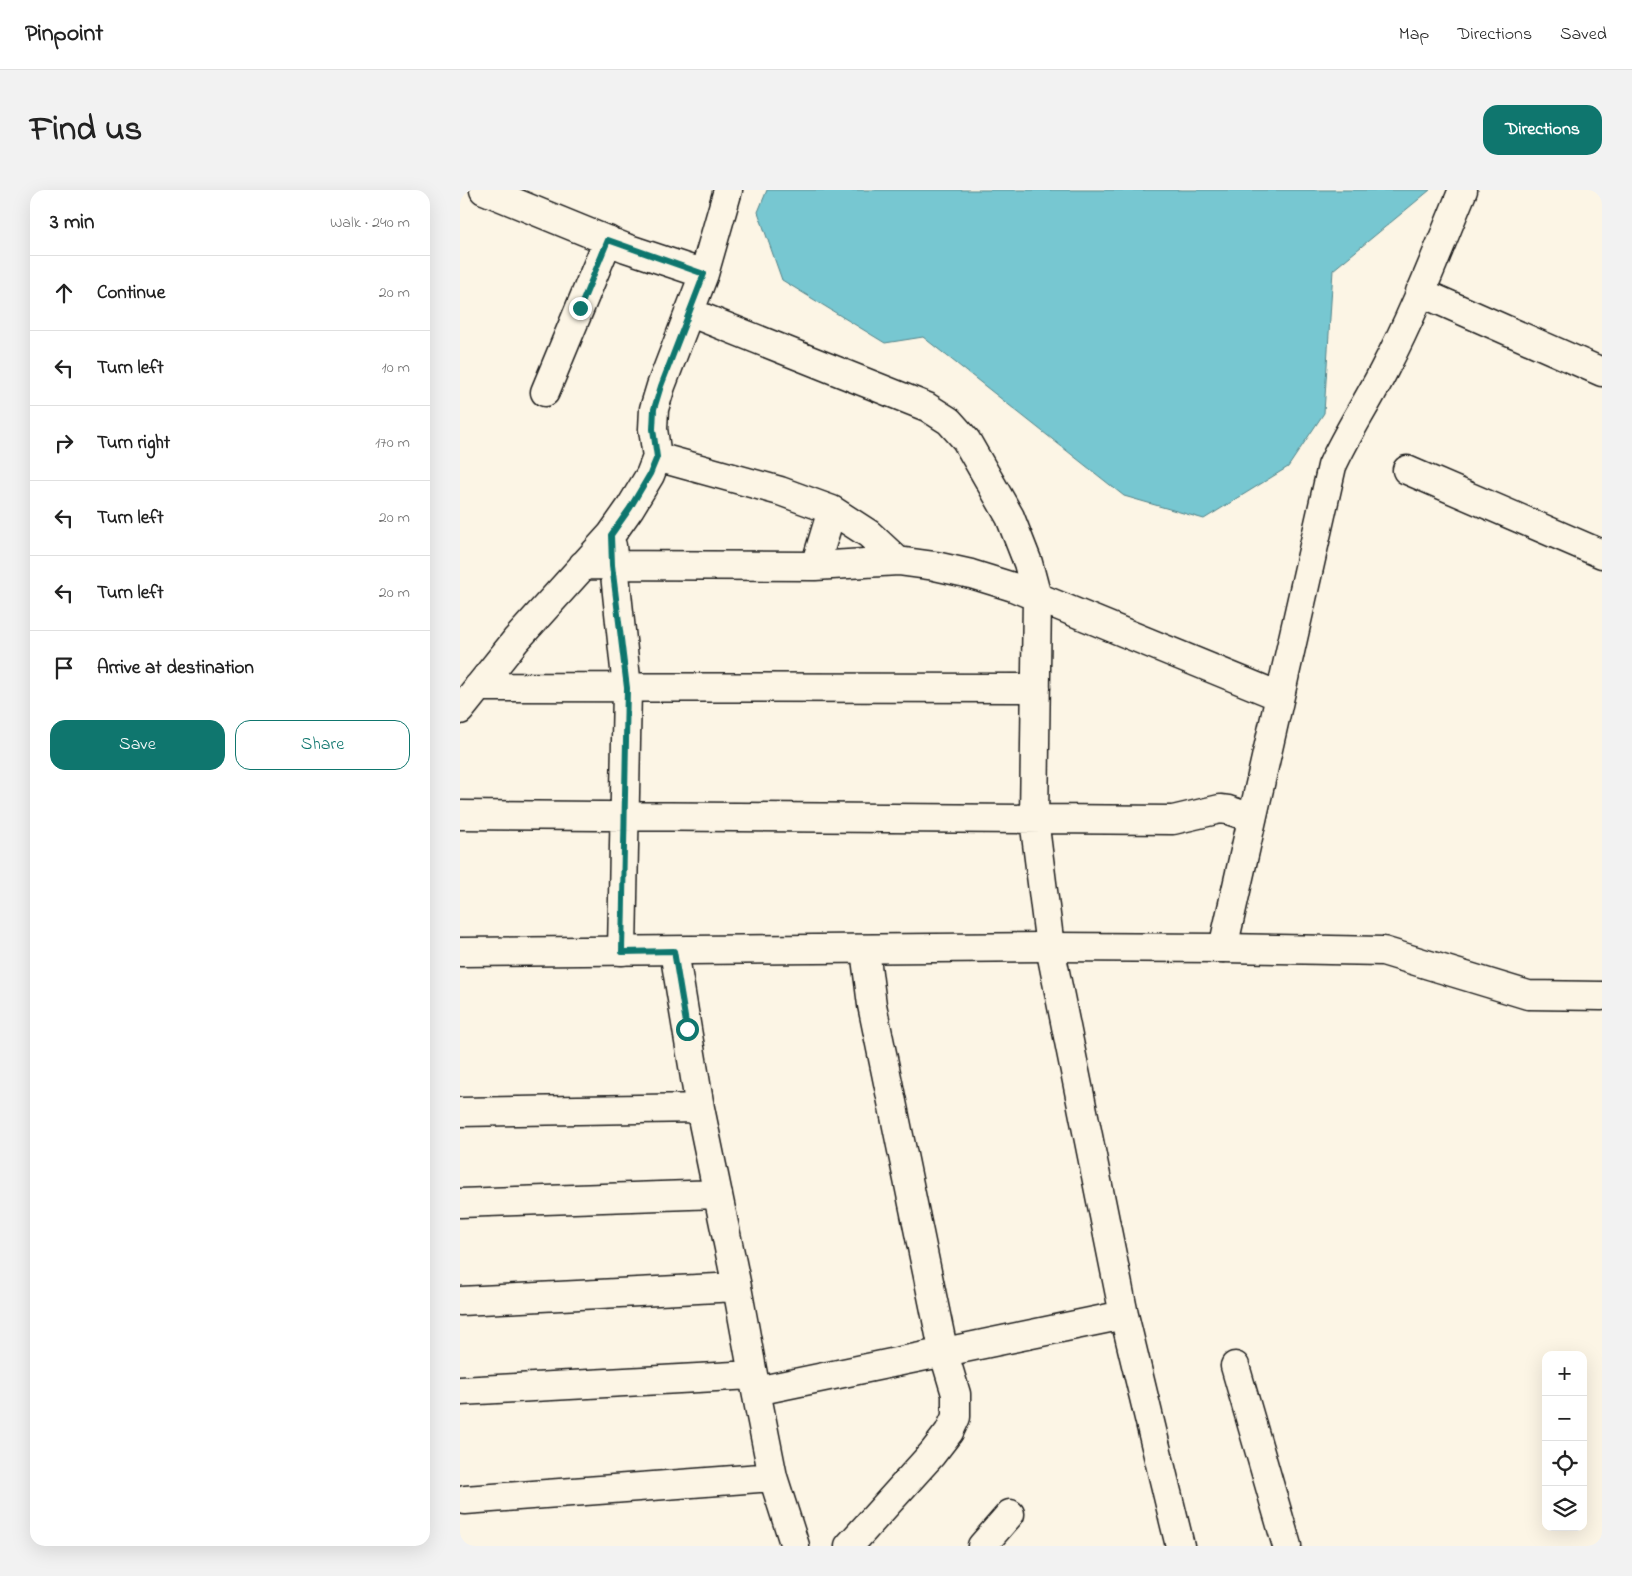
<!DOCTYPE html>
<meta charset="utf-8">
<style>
body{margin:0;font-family:"Indie Flower",sans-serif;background:#f2f2f2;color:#222}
.controls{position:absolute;right:15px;bottom:15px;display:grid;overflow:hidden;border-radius:10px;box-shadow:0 5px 20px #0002}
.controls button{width:45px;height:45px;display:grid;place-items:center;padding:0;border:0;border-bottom:1px solid #e0e0e0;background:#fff;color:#222;font:25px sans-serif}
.stop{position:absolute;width:15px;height:15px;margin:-11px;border:4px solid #0f766e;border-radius:50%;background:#fff}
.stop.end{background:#0f766e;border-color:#fff;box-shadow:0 1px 5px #0008}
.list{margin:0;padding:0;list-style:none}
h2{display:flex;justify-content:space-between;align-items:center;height:65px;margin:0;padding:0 20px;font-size:21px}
h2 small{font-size:16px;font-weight:400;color:#767676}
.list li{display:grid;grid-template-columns:32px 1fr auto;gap:15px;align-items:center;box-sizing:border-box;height:75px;padding:0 20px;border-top:1px solid #e0e0e0}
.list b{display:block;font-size:19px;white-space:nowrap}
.list em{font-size:16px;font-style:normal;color:#767676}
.actions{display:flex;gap:10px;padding:15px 20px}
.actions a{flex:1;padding:11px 0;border:1px solid #0f766e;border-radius:15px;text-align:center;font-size:18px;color:#0f766e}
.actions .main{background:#0f766e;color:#fff}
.icon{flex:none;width:28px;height:28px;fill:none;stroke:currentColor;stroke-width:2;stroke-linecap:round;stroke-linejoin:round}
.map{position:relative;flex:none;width:1142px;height:1356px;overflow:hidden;border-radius:15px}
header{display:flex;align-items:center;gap:30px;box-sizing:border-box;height:70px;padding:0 25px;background:#fff;border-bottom:1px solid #e0e0e0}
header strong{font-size:24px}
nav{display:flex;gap:28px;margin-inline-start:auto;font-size:18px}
.intro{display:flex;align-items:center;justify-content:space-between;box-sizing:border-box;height:120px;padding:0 30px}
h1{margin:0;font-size:35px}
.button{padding:12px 22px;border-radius:15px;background:#0f766e;color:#fff;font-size:18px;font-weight:700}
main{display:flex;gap:30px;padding:0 30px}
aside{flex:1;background:#fff;border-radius:15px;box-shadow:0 5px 20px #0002}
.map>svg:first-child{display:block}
.water{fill:#77c7d1;stroke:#538389}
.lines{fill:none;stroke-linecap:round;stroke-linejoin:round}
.minor-casing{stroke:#1c1c1c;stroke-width:31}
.tertiary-casing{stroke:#1c1c1c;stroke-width:31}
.minor{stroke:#fcf5e5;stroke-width:28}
.tertiary{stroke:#fcf5e5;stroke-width:28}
.route{stroke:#0f766e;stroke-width:6}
</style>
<header>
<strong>Pinpoint</strong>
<nav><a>Map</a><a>Directions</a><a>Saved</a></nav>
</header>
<div class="intro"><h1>Find us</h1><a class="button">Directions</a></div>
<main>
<aside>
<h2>3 min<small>Walk · 240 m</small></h2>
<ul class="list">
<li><svg class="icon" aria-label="ahead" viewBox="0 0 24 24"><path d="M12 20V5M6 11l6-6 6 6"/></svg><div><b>Continue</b></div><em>20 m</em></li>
<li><svg class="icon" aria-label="left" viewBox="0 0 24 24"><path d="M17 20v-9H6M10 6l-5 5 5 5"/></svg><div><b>Turn left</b></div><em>10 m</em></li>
<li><svg class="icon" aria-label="right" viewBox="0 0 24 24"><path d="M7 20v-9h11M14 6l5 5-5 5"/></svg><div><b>Turn right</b></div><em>170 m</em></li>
<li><svg class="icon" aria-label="left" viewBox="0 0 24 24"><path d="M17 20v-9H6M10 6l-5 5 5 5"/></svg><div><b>Turn left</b></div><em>20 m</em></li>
<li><svg class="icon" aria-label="left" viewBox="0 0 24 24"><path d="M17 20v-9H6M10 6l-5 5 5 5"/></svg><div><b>Turn left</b></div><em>20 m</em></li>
<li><svg class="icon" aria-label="arrive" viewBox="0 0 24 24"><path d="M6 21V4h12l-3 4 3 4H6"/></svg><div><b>Arrive at destination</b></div></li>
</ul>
<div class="actions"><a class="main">Save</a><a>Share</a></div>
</aside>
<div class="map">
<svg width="1142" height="1356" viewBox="0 0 1142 1356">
<rect width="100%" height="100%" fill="#fcf5e5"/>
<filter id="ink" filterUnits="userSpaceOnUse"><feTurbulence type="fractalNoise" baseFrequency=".02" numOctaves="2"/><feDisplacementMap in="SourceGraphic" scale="10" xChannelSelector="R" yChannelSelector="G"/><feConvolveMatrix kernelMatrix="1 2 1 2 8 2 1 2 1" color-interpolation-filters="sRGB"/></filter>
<g filter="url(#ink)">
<!-- water -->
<path class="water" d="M307,0h663l-97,80 -9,143 -36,54 -84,52 -80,-23 -201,-159 -38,6 -103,-63 -24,-68z"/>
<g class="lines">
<defs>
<path id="minor" d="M24,0l142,58 78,26
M960,102l182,80
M229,122l238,95 22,14 17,19 44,77 18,46 9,34 -3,222 16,128 74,368 56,231
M85,202l63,-152
M197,267l123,34 52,19 -17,56
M947,280l195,84
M372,320l37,24 29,27
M152,356l15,142 -5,263
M123,375l232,1 83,-5 37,5 36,8 42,13 266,109
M18,497l558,1
M0,520l56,-70 95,-105 19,-27 20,-33 7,-18 -4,-28 1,-20 7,-23 43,-112 24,-84
M0,625l713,5 47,-11 8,1 24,8
M763,758l109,-482c16,-35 36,-64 53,-98 30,-57 53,-118 78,-178
M214,761l26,157 37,179 19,104 17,86 22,69
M0,922l240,-4
M0,1013l258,-9
M0,1111l277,-14
M775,1176l52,180
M0,1201l292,-16
M296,1201l368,-76
M5,1310l308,-23
M389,1356l83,-92 17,-22 7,-15v-23l-12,-40 -72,-349 -7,-55
M522,1356l28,-32"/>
<path id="tertiary" d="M0,762l590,-5 173,1 160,3 145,44 74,1"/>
</defs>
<!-- minor casing -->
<use href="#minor" class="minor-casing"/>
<!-- tertiary casing -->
<use href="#tertiary" class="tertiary-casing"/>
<!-- minor -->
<use href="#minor" class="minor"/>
<!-- tertiary -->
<use href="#tertiary" class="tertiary"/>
</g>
</g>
<g class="lines" filter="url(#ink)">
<!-- route -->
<path class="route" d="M120,118l28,-68 96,34 -43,112 -7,23 -1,20 4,28 -7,17 -20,34 -19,27 1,30 15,123 -5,264 52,-1 13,78"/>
</g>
</svg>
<div class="controls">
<button>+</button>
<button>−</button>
<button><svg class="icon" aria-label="locate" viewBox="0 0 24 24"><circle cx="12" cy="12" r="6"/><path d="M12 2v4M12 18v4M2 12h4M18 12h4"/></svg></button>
<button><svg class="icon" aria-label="layers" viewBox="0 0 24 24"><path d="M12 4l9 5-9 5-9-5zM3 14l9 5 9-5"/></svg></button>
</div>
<div class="stop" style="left:227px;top:839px"></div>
<div class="stop end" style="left:120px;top:118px"></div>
</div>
</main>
